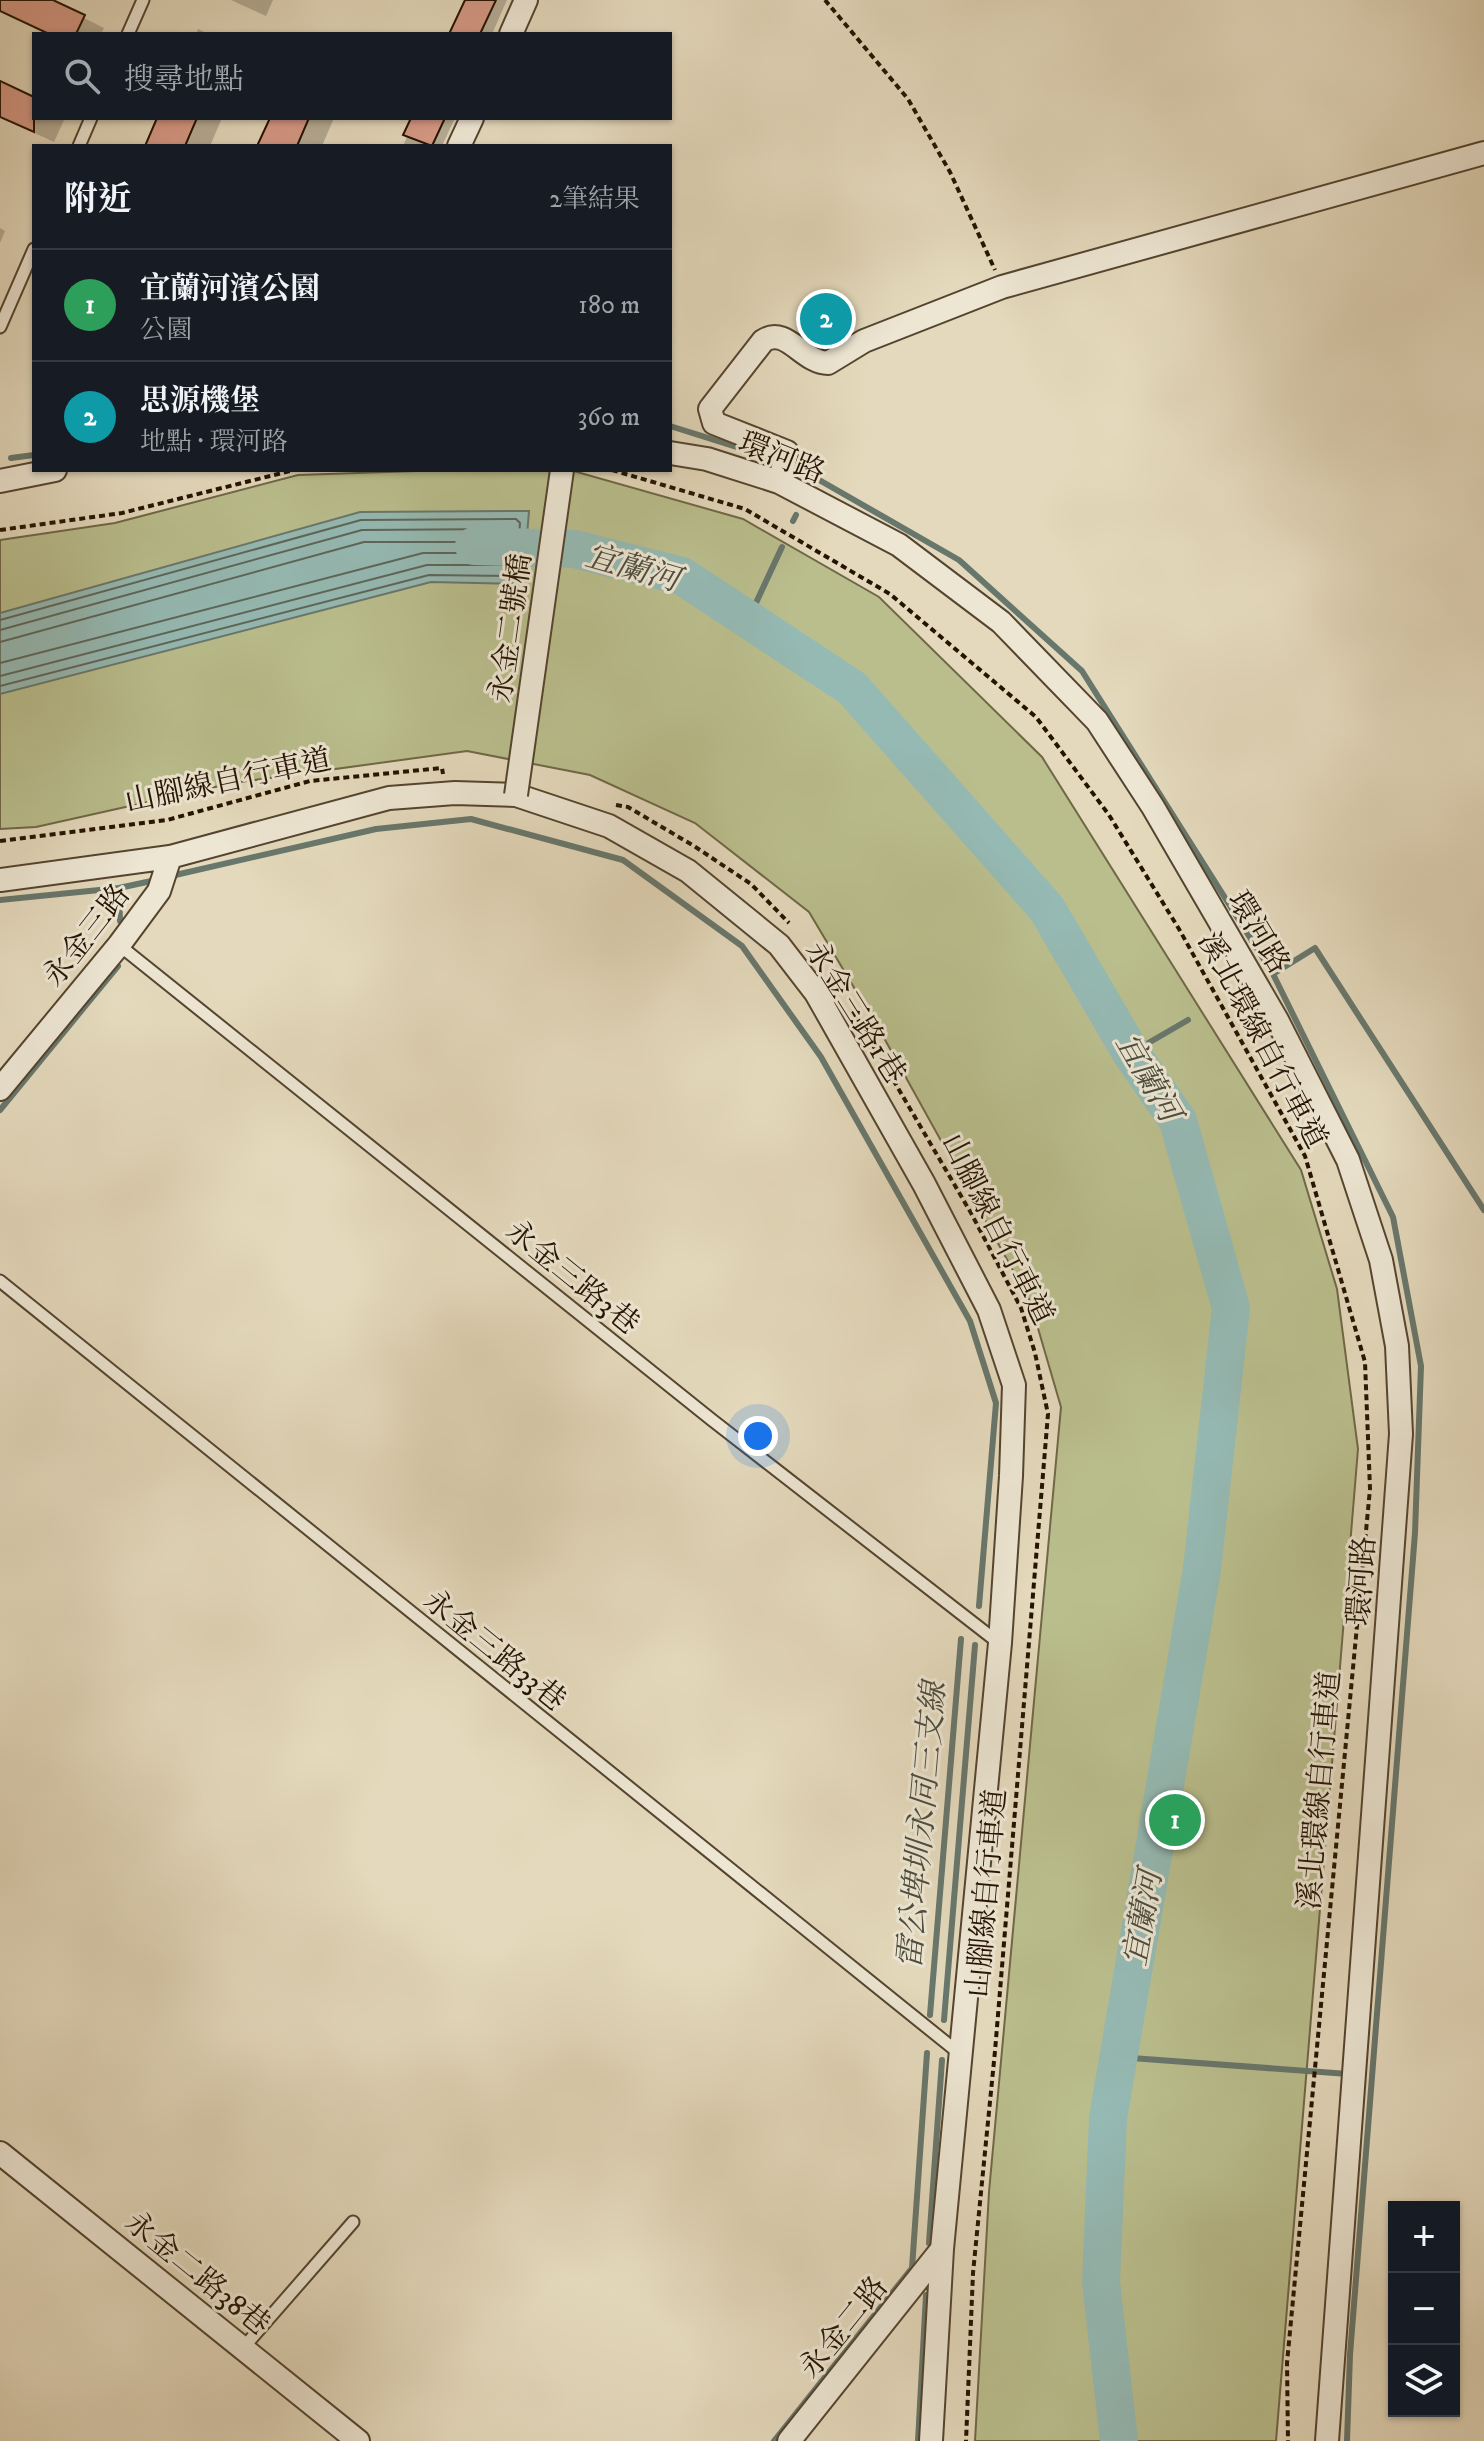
<!DOCTYPE html>
<html lang="zh-TW">
<meta charset="utf-8">
<style>
body{margin:0;font-family:"IM FELL DW Pica","Noto Serif TC",serif;background:#242831;color:#f1f3f6}
.controls{position:absolute;right:24px;bottom:24px;display:grid;overflow:hidden;border-radius:0px;box-shadow:0 2px 6px #0004}
.controls button{width:72px;height:72px;display:grid;place-items:center;padding:0;border:0;border-bottom:2px solid #363941;background:#171b24;color:#f1f3f6;font:40px sans-serif}
.you{position:absolute;left:758px;top:1436px;width:28px;height:28px;margin:-20px;border:6px solid #fff;border-radius:50%;background:#1a73e8;box-shadow:0 0 0 12px #1a73e833}
.badge{display:grid;place-items:center;width:52px;height:52px;border-radius:50%;background:#c59692;color:#fff;font-size:26px;font-weight:700}
.pin{position:absolute;translate:-50% -50%;border:4px solid #fff;box-shadow:0 2px 8px #0006}
.list{margin:0;padding:0;list-style:none}
h2{display:flex;justify-content:space-between;align-items:center;height:104px;margin:0;padding:0 32px;font-size:34px}
h2 small{font-size:26px;font-weight:400;color:#9ea1a6}
.list li{display:grid;grid-template-columns:52px 1fr auto;gap:24px;align-items:center;box-sizing:border-box;height:112px;padding:0 32px;border-top:2px solid #363941}
.list b{display:block;font-size:30px;white-space:nowrap}
.list p{margin:0;font-size:26px;white-space:nowrap;color:#9ea1a6}
.list em{font-size:26px;font-style:normal;color:#9ea1a6}
.icon{flex:none;width:44px;height:44px;fill:none;stroke:currentColor;stroke-width:2;stroke-linecap:round;stroke-linejoin:round}
.map{position:relative;flex:none;width:1484px;height:2441px;overflow:hidden}
.search{position:absolute;background:#171b24;box-shadow:0 2px 6px #0004;left:32px;top:32px;width:640px;height:88px;display:flex;align-items:center;gap:20px;box-sizing:border-box;padding:0 28px;border-radius:0px;color:#9ea1a6;font-size:30px}
.panel{position:absolute;background:#171b24;box-shadow:0 2px 6px #0004;left:32px;top:144px;width:640px;height:328px;border-radius:0px}
.map>svg:first-child{display:block}
.green{fill:#babe8d;stroke:#6f6846;stroke-width:2}
.water{fill:#95bab4;stroke:#68776c;stroke-width:2}
.shadow{fill:#0003}
.lines{fill:none;stroke-linecap:round;stroke-linejoin:round}
.shore{stroke:#5c665a;stroke-width:2}
.stream{stroke:#68776c;stroke-width:6}
.river{stroke:#95bab4;stroke-width:38}
.building{fill:#d79a87;stroke:#241300;stroke-width:2}
.lane-casing{stroke:#54442f;stroke-width:15}
.street-casing{stroke:#54442f;stroke-width:26}
.path{stroke:#241300;stroke-width:4;stroke-dasharray:6 4;stroke-linecap:butt}
.lane{stroke:#ede6d3;stroke-width:11}
.street{stroke:#ede6d3;stroke-width:22}
.street-bridge-casing{stroke:#54442f;stroke-width:26;stroke-linecap:butt}
.street-bridge{stroke:#ede6d3;stroke-width:22}
.labels{text-anchor:middle;stroke-width:6;stroke-linejoin:round;paint-order:stroke}
.street-label{font-size:30px;fill:#241300;stroke:#ede6d3}
.water-label{font-size:32px;font-style:italic;fill:#4c4d3f;stroke:#ede6d3}
</style>
<div class="map">
<svg width="1484" height="2441" viewBox="0 0 1484 2441">
<rect width="100%" height="100%" fill="#e4d9bc"/>
<filter id="stains"><feTurbulence type="fractalNoise" baseFrequency=".0025" numOctaves="4"/><feColorMatrix values="0 0 0 0 .2 0 0 0 0 .09 0 0 0 0 .02 0 0 0 .5 -.17"/></filter>
<radialGradient id="worn" r=".72"><stop offset=".6" stop-color="#630" stop-opacity="0"/><stop offset="1" stop-color="#630" stop-opacity=".3"/></radialGradient>
<!-- green -->
<path class="green" d="M446,470h124l173,49 136,78 163,160 259,413 36,119 21,160 -82,992h-301l14,-249 72,-785 -31,-106 -146,-263 -75,-126 -114,-89 -105,-48 -123,-24 -234,32 -197,44 -36,2v-289l115,-17 183,-48z"/>
<!-- water -->
<path class="water" d="M529,511l-6,73 -92,-2 -431,112v-81l360,-101z"/>
<!-- shadow -->
<path class="shadow" d="M0,0h48l56,28 -3,6h-53l-48,-22z
M231,0h42l-7,16z
M466,0h41l-15,34h-41z
M198,29l11,5h-13z
M0,83l34,16v19h31l-11,24 -54,-25z
M159,118h63l-12,28h-63z
M272,118h62l-12,28h-63z
M415,118h40l-13,28h-39z
M0,228l5,3 -5,12z"/>
<g class="lines">
<!-- shore -->
<path class="shore" d="M0,620l361,-100 155,-1 4,4 -4,49 -3,4 -84,-1 -429,111
M0,630l362,-100 143,-1 4,4 -3,29 -2,3h-77l-427,111
M0,642l364,-100h128l4,3 -1,6 -3,2h-69l-423,110"/>
<!-- stream -->
<path class="stream" d="M670,426l102,32
M11,458l23,-3
M793,465l166,95 123,111 191,303 120,243 28,149 -6,167 -65,822 -3,86
M793,521l3,-6
M748,620l34,-73
M171,876l205,-47 95,-10 152,41 119,86 79,111 149,264 26,82 -17,203
M119,888l1,33
M0,900l119,-12 37,-8
M1273,974l42,-26 169,262
M1131,1053l57,-33
M0,1110l118,-144
M930,2015l31,-376
M944,2020l31,-375
M1118,2057l230,17
M929,2243l13,-183
M774,2441l138,-173 15,-215
M918,2441l8,-146"/>
<!-- river -->
<path class="river" d="M474,546l100,3 108,27 170,112 195,221 84,144 47,68 53,187 -29,261 -94,549 -7,164 18,159"/>
</g>
<!-- building -->
<path class="building" d="M0,0h53l32,15 -9,19h-27l-49,-23z
M465,0h31l-16,34h-31z
M0,81l34,16v35l-34,-15z
M157,118h40l-12,28h-40z
M270,118h39l-12,28h-40z
M411,118h34l-13,28 -29,-11z"/>
<g class="lines">
<defs>
<path id="lane" d="M128,34l15,-34
M79,146l12,-28
M0,327l34,-78
M119,945l593,475 287,223
M0,1281l959,772
M243,2348l110,-126"/>
<path id="street" d="M511,34l15,-34
M459,146l13,-28
M670,453l37,6 72,23 120,63 102,77 96,99 56,86 124,213 71,140 33,100 16,86 4,88 -74,1007
M0,481l55,-11
M779,482l8,-30 -73,-29 -4,-14 53,-68c23,-16 40,22 65,22l36,-22 138,-54 482,-134
M0,880l170,-23 219,-59 66,-5 61,2 93,31 79,45 91,74 37,48 108,191 65,126 25,75 -3,91 -11,167 -58,606 -11,192
M0,1089l119,-144 40,-54 11,-34
M0,2153l358,288
M789,2441l153,-192"/>
</defs>
<!-- lane casing -->
<use href="#lane" class="lane-casing"/>
<!-- street casing -->
<use href="#street" class="street-casing"/>
<!-- path -->
<path class="path" d="M825,0l83,99 42,73 45,98
M612,470l133,39 145,85 146,123 73,98 70,114 126,227 60,206 5,127 -83,874 1,78
M0,530l122,-17 172,-43
M616,805l12,2 66,39 57,38 38,39
M0,841l167,-21 143,-39 132,-13 1,6
M853,1011l118,202 50,95 14,45 13,61 -53,637 -22,222 -7,168"/>
<!-- lane -->
<use href="#lane" class="lane"/>
<!-- street -->
<use href="#street" class="street"/>
<defs>
<path id="street-bridge" d="M516,795l46,-325"/>
</defs>
<!-- street-bridge casing -->
<use href="#street-bridge" class="street-bridge-casing"/>
<!-- street-bridge -->
<use href="#street-bridge" class="street-bridge"/>
</g>
<g class="labels">
<!-- street labels -->
<g class="street-label">
<text transform="translate(782 457) rotate(22)" y="10">環河路</text>
<text transform="translate(510 628) rotate(-82)" y="10">永金二號橋</text>
<text transform="translate(228 780) rotate(-12)" y="10">山腳線自行車道</text>
<text transform="translate(1259 932) rotate(59)" y="10">環河路</text>
<text transform="translate(86 935) rotate(-52)" y="10">永金三路</text>
<text transform="translate(856 1012) rotate(58)" y="10">永金三路1巷</text>
<text transform="translate(1263 1040) rotate(62)" y="10">溪北環線自行車道</text>
<text transform="translate(998 1229) rotate(63)" y="10">山腳線自行車道</text>
<text transform="translate(573 1277) rotate(39)" y="10">永金三路3巷</text>
<text transform="translate(1361 1581) rotate(-86)" y="10">環河路</text>
<text transform="translate(495 1650) rotate(39)" y="10">永金三路33巷</text>
<text transform="translate(1319 1790) rotate(-85)" y="10">溪北環線自行車道</text>
<text transform="translate(986 1893) rotate(-85)" y="10">山腳線自行車道</text>
<text transform="translate(198 2273) rotate(39)" y="10">永金二路38巷</text>
<text transform="translate(843 2327) rotate(-51)" y="10">永金二路</text>
</g>
<!-- water labels -->
<g class="water-label">
<text transform="translate(633 567) rotate(16)" y="11">宜蘭河</text>
<text transform="translate(1149 1077) rotate(60)" y="11">宜蘭河</text>
<text transform="translate(921 1825) rotate(-85)" y="11">雷公埤圳永同三支線</text>
<text transform="translate(1142 1918) rotate(-80)" y="11">宜蘭河</text>
</g>
</g>
<rect width="100%" height="100%" filter="url(#stains)"/>
<rect width="100%" height="100%" fill="url(#worn)"/>
</svg>
<div class="controls">
<button>+</button>
<button>−</button>
<button><svg class="icon" aria-label="layers" viewBox="0 0 24 24"><path d="M12 4l9 5-9 5-9-5zM3 14l9 5 9-5"/></svg></button>
</div>
<div class="you"></div>
<div class="pin badge" style="left:1175px;top:1820px;background:#2e9e5b">1</div>
<div class="pin badge" style="left:826px;top:319px;background:#0f9aa8">2</div>
<div class="search"><svg class="icon" aria-label="search" viewBox="0 0 24 24"><circle cx="10" cy="10" r="6"/><path d="M15 15l6 6"/></svg>搜尋地點</div>
<section class="panel">
<h2>附近<small>2筆結果</small></h2>
<ul class="list">
<li><span class="badge" style="background:#2e9e5b">1</span><div><b>宜蘭河濱公園</b><p>公園</p></div><em>180 m</em></li>
<li><span class="badge" style="background:#0f9aa8">2</span><div><b>思源機堡</b><p>地點 · 環河路</p></div><em>360 m</em></li>
</ul>
</section>
</div>
